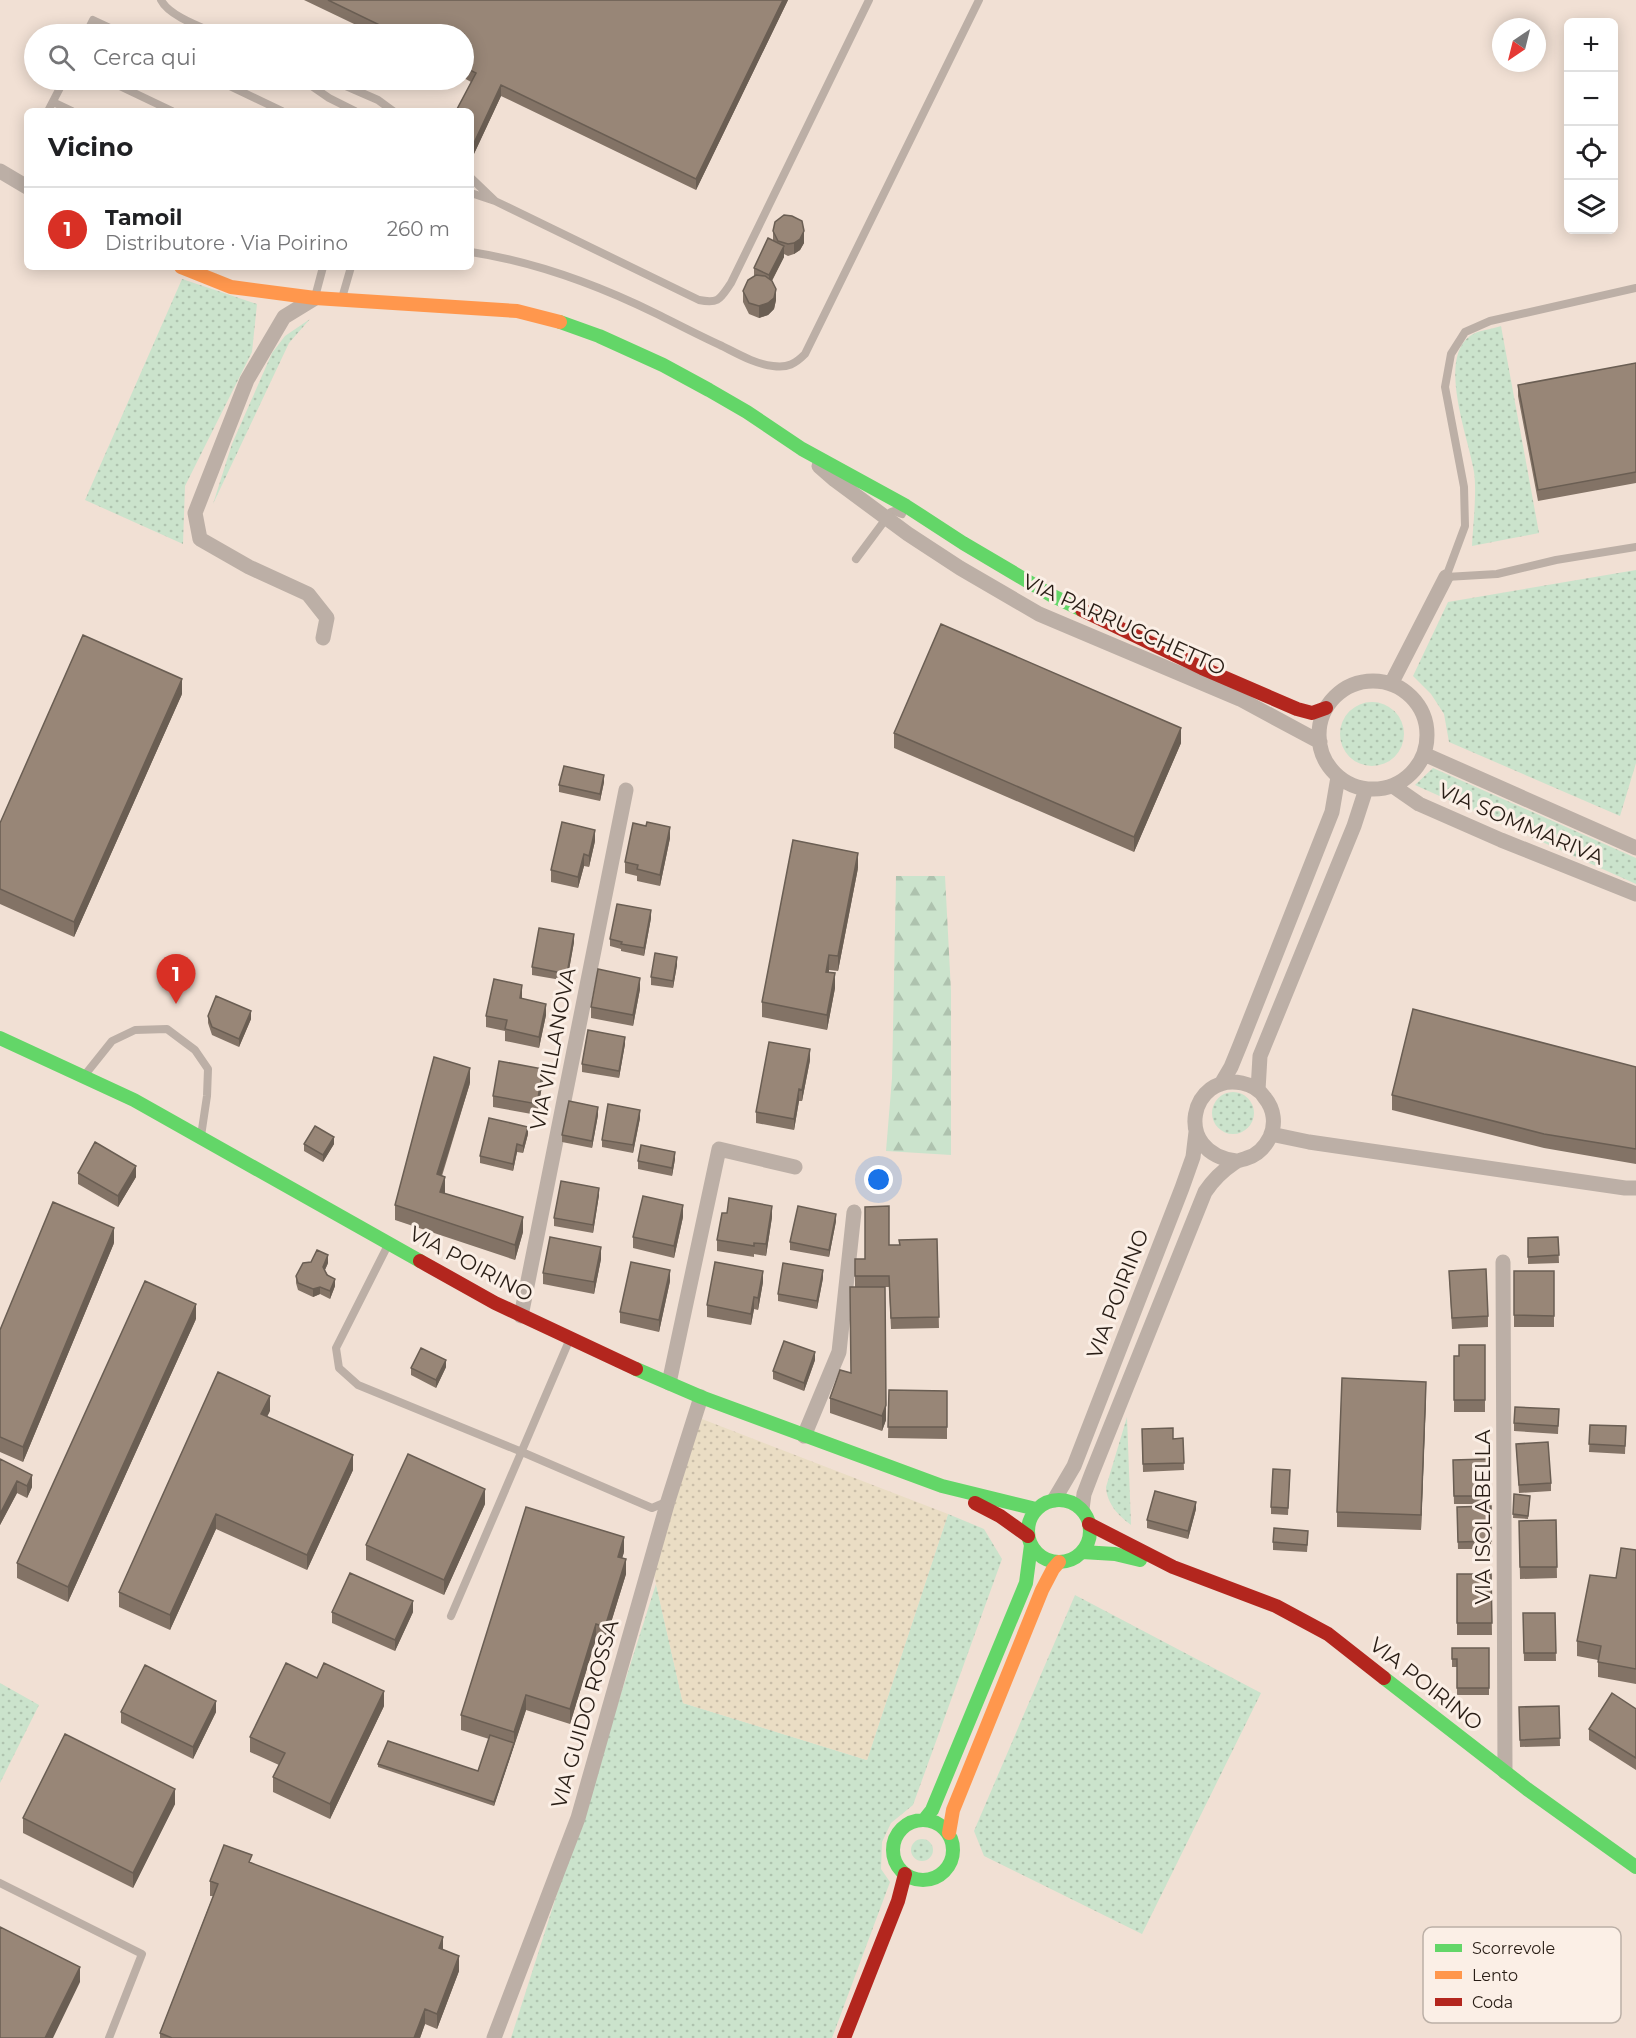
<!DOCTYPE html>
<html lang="it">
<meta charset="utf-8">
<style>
body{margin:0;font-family:Montserrat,sans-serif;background:#f6f6f6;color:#202124}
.controls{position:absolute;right:18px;top:18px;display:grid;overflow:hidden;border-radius:9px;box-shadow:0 3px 15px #0003}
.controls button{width:54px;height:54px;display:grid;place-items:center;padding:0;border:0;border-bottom:2px solid #e0e0e0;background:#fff;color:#202124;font:30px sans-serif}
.compass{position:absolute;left:1492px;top:18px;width:54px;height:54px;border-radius:50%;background:#fff;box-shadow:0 3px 15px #0003;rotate:215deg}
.you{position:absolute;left:879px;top:1180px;width:21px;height:21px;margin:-15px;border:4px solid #fff;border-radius:50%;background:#1a73e8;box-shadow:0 0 0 9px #1a73e833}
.badge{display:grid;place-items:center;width:39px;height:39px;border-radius:50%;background:#d93025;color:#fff;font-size:20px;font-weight:700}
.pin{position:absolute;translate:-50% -50px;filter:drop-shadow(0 2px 3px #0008)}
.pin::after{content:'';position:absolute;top:32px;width:21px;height:18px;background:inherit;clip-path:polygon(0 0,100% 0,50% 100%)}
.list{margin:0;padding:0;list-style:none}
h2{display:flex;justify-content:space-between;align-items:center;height:78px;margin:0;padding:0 24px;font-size:26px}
h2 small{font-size:20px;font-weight:400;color:#757577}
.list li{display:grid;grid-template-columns:39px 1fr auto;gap:18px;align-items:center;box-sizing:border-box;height:84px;padding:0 24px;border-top:2px solid #e0e0e0}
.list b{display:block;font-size:22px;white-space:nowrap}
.list p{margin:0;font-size:20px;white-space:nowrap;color:#757577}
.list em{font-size:20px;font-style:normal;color:#757577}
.icon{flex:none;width:33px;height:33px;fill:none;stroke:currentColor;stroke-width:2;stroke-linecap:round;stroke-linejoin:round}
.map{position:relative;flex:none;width:1636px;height:2038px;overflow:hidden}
.search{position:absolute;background:#fff;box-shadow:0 3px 15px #0003;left:24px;top:24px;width:450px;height:66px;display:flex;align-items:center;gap:15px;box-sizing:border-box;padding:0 21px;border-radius:33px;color:#757577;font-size:22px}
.panel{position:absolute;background:#fff;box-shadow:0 3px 15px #0003;left:24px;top:108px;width:450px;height:162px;border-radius:9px}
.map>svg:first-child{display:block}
.grass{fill:url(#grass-dots)}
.forest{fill:url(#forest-firs)}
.sand{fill:url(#sand-dots)}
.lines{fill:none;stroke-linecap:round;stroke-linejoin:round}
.lane{stroke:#bcafa6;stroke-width:8}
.street{stroke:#bcafa6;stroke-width:15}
.fast{stroke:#63d668;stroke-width:14}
.slow{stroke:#ff974d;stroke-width:14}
.jam{stroke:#b3261e;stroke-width:14}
.wall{fill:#837366}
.shaded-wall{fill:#6a5e53}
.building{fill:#988677;stroke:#6a5e53;stroke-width:1.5}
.labels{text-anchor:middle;stroke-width:6;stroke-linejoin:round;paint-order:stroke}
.street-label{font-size:21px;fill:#281d15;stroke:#fbefe6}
.key{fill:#fbefe6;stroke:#bcb0a7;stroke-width:1.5}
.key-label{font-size:16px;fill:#281d15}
</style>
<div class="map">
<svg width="1636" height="2038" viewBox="0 0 1636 2038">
<defs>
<pattern id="grass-dots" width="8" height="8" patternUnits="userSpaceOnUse" patternTransform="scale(1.5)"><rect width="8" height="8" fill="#cbe3cc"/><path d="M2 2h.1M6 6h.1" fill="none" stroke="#aec2ae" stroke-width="1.8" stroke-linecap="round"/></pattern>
<pattern id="forest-firs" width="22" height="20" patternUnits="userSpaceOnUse" patternTransform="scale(1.5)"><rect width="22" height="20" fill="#cbe3cc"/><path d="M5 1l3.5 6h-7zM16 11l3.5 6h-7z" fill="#aec2ae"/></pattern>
<pattern id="sand-dots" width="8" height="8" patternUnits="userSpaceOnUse" patternTransform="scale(1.5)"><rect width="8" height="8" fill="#eaddc4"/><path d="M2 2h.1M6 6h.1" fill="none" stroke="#c9bda8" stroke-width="1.8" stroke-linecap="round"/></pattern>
</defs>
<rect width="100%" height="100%" fill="#f1e0d4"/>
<!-- grass -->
<path class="grass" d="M182,279l75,25 -5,48 -67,134 -2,58 -98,-44z
M310,319l-21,24 -76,161 19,-60 40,-91 13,-17z
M1501,326l38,207 -67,13c1,-22 5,-53 2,-74 -5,-33 -37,-112 -4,-136 8,-6 23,-7 31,-10z
M1636,570v193l-16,53 -171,-74 -5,-28 -13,-20 -18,-18 35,-74z
M1340 734a32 32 0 1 1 64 0a32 32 0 1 1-64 0Z
M1433,768l203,90v26l-221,-99z
M1212 1113a21 21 0 1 1 42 0a21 21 0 1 1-42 0Z
M1127,1417l4,108c-13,-10 -24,-21 -25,-38z
M948,1514l36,15 18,30 -89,246 -22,18 -9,19 -1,27 9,13 -58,156h-321l145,-454 27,119 184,57z
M1075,1595l186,98 -119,241 -158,-78 -10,-25z
M0,1683l39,22 -39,78z
M911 1850a11 11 0 1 1 22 0a11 11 0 1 1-22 0Z"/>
<!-- forest -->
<path class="forest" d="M896,876h49l6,115v164l-65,-4 6,-73z"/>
<!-- sand -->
<path class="sand" d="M702,1419l246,95 -81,246 -184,-57 -32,-141z"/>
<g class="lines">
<!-- lane -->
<path class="lane" d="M161,0c8,16 40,27 56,34
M86,34l7,-14 30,14
M107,80l65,31
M217,80l65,31
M303,80l26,18 26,13
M332,80l46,20 15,11
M53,102l19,9
M48,111l16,-31
M471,178l24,23 -24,-8
M495,201l204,99c20,4 21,-1 32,-17l138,-283
M471,252c65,10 127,33 186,62 22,11 43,22 65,32 16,8 33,18 51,20 15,2 22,-2 32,-12l174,-354
M1636,288l-146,33 -25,11 -14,22 -6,33 19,100 1,39 -19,51 51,-3 59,-14 80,-13
M315,297l8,-30
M342,298l9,-31
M856,559l35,-47 3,-1 8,3
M84,1076l28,-35 23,-11 32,-1 28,21 13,19 -1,27 -6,40
M388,1245l-52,103 3,20 19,17 164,67 130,56 14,-6
M451,1616l118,-275
M0,1883l142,71 -33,84"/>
<!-- street -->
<path class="street" d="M0,171l27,16
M315,298l-31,19 -37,63 -52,133 5,26 49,28 59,27 19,24 -4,20
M819,466l16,14 73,54 52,34 79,46 201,85 80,43
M1319 735a54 54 0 1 1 108 0a54 54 0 1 1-108 0Z
M1391,684l55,-107
M1424,754l212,94
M1393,786l26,18 82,36 135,54
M1221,1084l10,-17 9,-22 92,-233 6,-35
M1258,1090l2,-34 94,-230 12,-37
M1271,1134l38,8 316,46h11
M1503,1262l2,510
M521,1316l105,-526
M669,1383l50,-234 76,18
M804,1436l35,-84 15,-140
M1054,1500l20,-34 108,-278 11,-31 3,-25
M1082,1509l2,-15 8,-21 113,-281c8,-12 17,-21 29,-29 4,-3 8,-3 13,-5 10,-3 18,-11 23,-21 6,-13 4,-28 -5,-39 -5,-8 -13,-13 -23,-15 -51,-11 -71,69 -6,78
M494,2038l84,-220 90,-317 33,-104"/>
<!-- fast -->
<path class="fast" d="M560,322l39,14 64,29 46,25 38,22 55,37 104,57 57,37 88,52 31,15
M0,1038l134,62 286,161
M636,1369l65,28 241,89 94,23
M1028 1531a31 31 0 1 1 62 0a31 31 0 1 1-62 0Z
M1082,1552l33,2 25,6
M1384,1678l143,111 109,78
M893 1850a30 30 0 1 1 60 0a30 30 0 1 1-60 0Z
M924,1820l8,-10 94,-227 5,-38"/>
<!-- slow -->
<path class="slow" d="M181,267l50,20 84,11 202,13 43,11
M949,1833l4,-23 89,-220 11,-21 6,-7"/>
<!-- jam -->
<path class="jam" d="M1082,610l120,58 95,41 15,4 14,-5
M420,1261l75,42 141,66
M975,1503l25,13 28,20
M1089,1524l84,43 103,39 52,28 56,44
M844,2038l54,-137 7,-27"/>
</g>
<!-- wall -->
<path class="wall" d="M304,0h484l-92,190 -195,-94 -28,60h-2v-74l-7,-4v-44h-89z
M773,231l31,12 -4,7 -6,4 -6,2 -4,-2v3l-12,24 4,19 -2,9 -6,6 -9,3 -10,-4 -6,-12v-11l11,-15v-8l19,-27z
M1636,363v120l-98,18 -20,-105v-11z
M182,694l-108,243 -74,-33v-81z
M894,733l287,10 -47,109 -240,-104z
M604,782l-4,19 -41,-9v-7z
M646,826l24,12 -10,48 -23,-5v-5l-12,-3v-11z
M595,841l-6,26 -5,-1 -6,22 -27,-6v-12z
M858,868l-20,103 -9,-1v2l6,16 -8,42 -65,-13v-15z
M651,918l-7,38 -23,-5v-2l-11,-3v-7z
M574,942l-7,39 -35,-6v-8z
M677,965l-4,23 -22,-3v-8z
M640,989l-7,37 -42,-8v-11z
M522,996v3l24,16 -7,33 -34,-7v-10l-19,-4v-11z
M208,1016l43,3 -12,28 -27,-12 -4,-12z
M625,1044l-6,34 -37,-6v-8z
M810,1060l-8,41h-3l-5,29 -38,-7v-11z
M1636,1067v97l-92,-16 -152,-38v-15z
M543,1080l-6,35 -44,-8v-11z
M470,1083l-28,93 3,16v2l78,38 -8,28 -120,-40v-15z
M598,1115l-6,33 -30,-6v-7z
M640,1118l-7,35 -31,-6v-7z
M528,1134l-5,19 -6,-1 -4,19 -33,-8v-7z
M304,1144h30l-11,18 -19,-11z
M675,1159l-3,17 -34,-7v-8z
M78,1173l58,4 -18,30 -40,-23z
M599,1195l-6,38 -39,-7v-8z
M683,1217l-9,41 -41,-10v-11z
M772,1217l-6,39 -12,-2v3l-37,-6v-11z
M836,1221l-7,36 -39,-7v-8z
M1558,1237l1,26 -31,1v-26z
M937,1239l2,89 -48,1 -2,-42h-34v-28h10l24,-14h10z
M114,1243l-91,219 -23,-10v-122z
M601,1259l-7,35 -51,-10v-11z
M328,1263l-3,7 10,16 -5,13 -10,-5 -7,3 -15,-7 -2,-7v-7z
M1449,1271l39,45v11l-36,2z
M1514,1271h40v56h-40z
M823,1278l-6,31 -39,-8v-7z
M670,1281l-11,51 -39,-9v-11z
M763,1282l-5,28 -4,-1 -3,16 -44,-8v-12z
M196,1319l-128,283 -51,-24v-15z
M1485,1345v67h-31v-56h5z
M815,1360l-11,31 -31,-12v-8z
M446,1367l-10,21 -25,-13v-7z
M840,1370l46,50 -4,11 -52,-18v-15z
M889,1390l58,1v48l-59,-1z
M1426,1397l-5,133 -84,-3v-15z
M1559,1409l-1,25 -44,-3v-8z
M270,1411l-3,5 86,54 -46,100 -91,-41 -46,101 -51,-23v-15z
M1590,1425l36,1 -1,28 -36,-2z
M1142,1429l31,10 10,-1 1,32 -41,2z
M1516,1444l35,39v8l-32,2z
M0,1459l32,28 -5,11 -10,-5 -17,32z
M1487,1459l1,45h-34l-1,-44z
M1290,1470l-2,45 -17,-1v-7z
M1514,1494l16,2 -2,23 -15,-1z
M485,1504l-41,91 -78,-35v-15z
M1491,1506v43h-33l-1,-42z
M1196,1509l-8,30 -41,-11v-8z
M1556,1520l1,58 -37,1 -1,-58z
M1308,1538l-1,14 -34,-2v-8z
M1636,1550v134l-38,-7v-17l-21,-4v-15l39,-63z
M624,1552l-2,6 4,16 -21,68 -9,-3 -26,85 -44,-14 -32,96 -116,-39v-3l100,7 11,-32 -28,-9v-15z
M1457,1574h34l1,61h-35z
M332,1612h81l-18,39 -63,-28z
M1523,1613h32l1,48h-32z
M1452,1648h37v47h-32v-28h-5z
M384,1706l-54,113 -57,-27v-15l6,-12 -29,-13v-15z
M1559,1706l1,40 -40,1 -1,-40z
M1636,1709v61l-47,-30v-11z
M121,1712h95l-23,47 -72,-36z
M175,1804l-42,84 -110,-55v-15z
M252,1863l191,86 16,22 -22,58 -12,-5 -5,14h-260v-5l53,-137h-3v-15z"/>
<!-- shaded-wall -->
<path class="shaded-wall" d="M783,0h5l-92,190v-11z
M501,85v11l-28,60v-11z
M804,231v12l-4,7 -6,4v-11z
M784,246v11l-15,29v-11z
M776,289v11l-2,9 -6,6 -9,3v-12z
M182,679v15l-108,243v-15z
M1181,728v15l-47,109v-15z
M604,775v7l-4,19v-7z
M670,827v11l-10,48v-11z
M595,830v11l-6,26v-11z
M858,853v15l-20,103v-15z
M584,854v12l-6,22v-11z
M651,910v8l-7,38v-8z
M574,934v8l-7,39v-7z
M829,955v15l-3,17v-15z
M677,957v8l-4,23v-7z
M835,973v15l-8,42v-15z
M640,978v11l-7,37v-11z
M522,985v11l-2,14v-12z
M546,1004v11l-7,33v-11z
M251,1011v8l-12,28v-8z
M625,1037v7l-6,34v-7z
M810,1049v11l-8,41v-11z
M470,1068v15l-33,106v-15z
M543,1069v11l-6,35v-11z
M799,1089v12l-5,29v-11z
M598,1107v8l-6,33v-7z
M640,1110v8l-7,35v-8z
M528,1127v7l-5,19v-7z
M334,1137v7l-11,18v-7z
M517,1144v8l-4,19v-7z
M675,1152v7l-3,17v-8z
M136,1166v11l-18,30v-11z
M445,1177v15l-5,15v-15z
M599,1188v7l-6,38v-8z
M683,1205v12l-9,41v-12z
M772,1206v11l-6,39v-12z
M836,1214v7l-7,36v-7z
M523,1217v15l-8,28v-15z
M114,1228v15l-91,219v-15z
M601,1247v12l-7,35v-12z
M328,1255v8l-5,11v-7z
M670,1270v11l-11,51v-12z
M823,1270v8l-6,31v-8z
M763,1271v11l-5,28v-12z
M335,1279v7l-5,13v-8z
M320,1287v7l-7,3v-8z
M754,1297v12l-3,16v-11z
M196,1304v15l-128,283v-15z
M815,1352v8l-11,31v-8z
M446,1360v7l-10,21v-8z
M1426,1382v15l-5,133v-15z
M270,1396v15l-9,18v-15z
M886,1405v15l-4,11v-15z
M353,1455v15l-46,100v-15z
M32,1475v12l-5,11v-12z
M17,1481v12l-17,32v-11z
M485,1489v15l-41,91v-15z
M1196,1502v7l-8,30v-8z
M216,1514v15l-46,101v-15z
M624,1537v15l-6,20v-15z
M626,1559v15l-21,68v-15z
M413,1601v11l-18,39v-11z
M596,1624v15l-26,85v-15z
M384,1691v15l-54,113v-15z
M526,1695v15l-32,96v-4l20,-59v-11z
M216,1701v11l-23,47v-12z
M175,1789v15l-42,84v-15z
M443,1937v15l-4,-4z
M459,1956v15l-22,58v-15z
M80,1967v15l-27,56h-8z
M425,2009v15l-5,14h-6z"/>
<!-- building -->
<path class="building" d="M328,0h455l-87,179 -195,-94 -28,60 -2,-1v-33h-15l20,-38 -12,-6v-33h-66z
M784,215l8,1 10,5 2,10 -4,8 -6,4 -6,1 -10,-3 -5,-10 2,-9z
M768,238l16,8 -15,29 -15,-7z
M756,275l9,1 7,5 4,8 -2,9 -6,5 -9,3 -10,-3 -6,-12 5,-11z
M1636,363v109l-98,18 -20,-105z
M941,624l240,104 -47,109 -240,-104z
M83,635l99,44 -108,243 -74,-33v-66z
M564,766l40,9 -4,19 -41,-9z
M562,822l33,8 -6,26 -5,-2 -6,23 -27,-7z
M647,822l23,5 -10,48 -23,-6 1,-4 -13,-3 8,-39 13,3z
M793,840l65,13 -20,103 -9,-1 -3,17 9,1 -8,42 -65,-13z
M617,904l34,6 -7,38 -23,-4 1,-2 -12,-3z
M539,928l35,6 -7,40 -35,-7z
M655,953l22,4 -4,24 -22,-4z
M598,969l42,9 -7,37 -42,-8z
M494,979l28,6 -2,13 26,6 -7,33 -34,-8 2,-9 -21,-4z
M216,996l35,15 -12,28 -27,-12 -4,-11z
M1413,1009l223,58v82l-92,-15 -152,-39z
M588,1030l37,7 -6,34 -37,-7z
M769,1042l41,7 -8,41 -3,-1 -5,30 -38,-7z
M434,1057l36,11 -33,106 8,3 -5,15 83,25 -8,28 -120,-40z
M499,1061l44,8 -6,35 -44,-8z
M569,1101l29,6 -6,34 -30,-6z
M608,1104l32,6 -7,35 -31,-5z
M489,1118l39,9 -5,19 -6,-2 -4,20 -33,-8z
M315,1126l19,11 -11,18 -19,-11z
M95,1142l41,24 -18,30 -40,-23z
M641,1145l34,7 -3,16 -34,-7z
M561,1181l38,7 -6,37 -39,-7z
M643,1196l40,9 -9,41 -41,-9z
M729,1198l43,8 -6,38 -12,-1v3l-37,-6 5,-27h5z
M53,1202l61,26 -91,219 -23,-10v-107z
M798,1206l38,8 -7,36 -39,-8z
M889,1206v39h11l-1,-5 38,-1 2,78 -48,1 -2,-42h-34v-17h10v-52z
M550,1237l51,10 -7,35 -51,-9z
M1558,1237l1,18 -31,2v-19z
M317,1250l11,5 -5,12 4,8 8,4 -5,12 -10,-4 -7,2 -15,-6 -2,-7 7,-13 8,-1z
M631,1262l39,8 -11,50 -39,-8z
M715,1262l48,9 -5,27 -4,-1 -3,17 -44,-9z
M783,1263l40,7 -6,31 -39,-7z
M1486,1269l2,47 -36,2 -3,-47z
M1514,1271h40v45l-40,-1z
M145,1281l51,23 -128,283 -51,-24z
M850,1287h35l1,118 -4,11 -52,-18 10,-28 11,3z
M784,1341l31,11 -11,31 -31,-12z
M1459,1345h26v55h-31v-44h5z
M421,1348l25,12 -10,20 -25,-12z
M218,1372l52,24 -9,18 92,41 -46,100 -91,-41 -46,101 -51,-23z
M1342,1378l84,4 -5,133 -84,-3z
M889,1390l58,1v36h-59z
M1515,1407l44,2 -1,17 -44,-3z
M1590,1425l36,1 -1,20 -36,-2z
M1173,1428v11l10,-1 1,25 -41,1 -1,-35z
M1548,1442l3,41 -32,2 -3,-41z
M408,1454l77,35 -41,91 -78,-35z
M0,1459l32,16 -5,11 -10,-5 -17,33z
M1487,1459l1,37h-34l-1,-36z
M1273,1469l17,1 -2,38 -17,-1z
M1155,1491l41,11 -8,29 -41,-11z
M1514,1494l16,2 -2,20 -15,-2z
M1491,1506v35l-33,1 -1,-35z
M526,1507l98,30 -6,20 8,2 -21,68 -9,-3 -26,85 -44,-14 -12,37 -53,-17z
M1556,1520l1,47h-37l-1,-46z
M1274,1528l34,3 -1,14 -34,-3z
M1621,1548l15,2v119l-38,-7 3,-16 -24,-5 13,-66 26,3z
M350,1573l63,28 -18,39 -63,-28z
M1457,1574h34l1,49h-35z
M1523,1613h32l1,40h-32z
M1452,1648h37v40h-32v-29h-5z
M286,1663l31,15 7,-15 60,28 -54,113 -57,-27 12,-24 -35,-16z
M145,1665l71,36 -23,46 -72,-35z
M1612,1693l24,16v49l-47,-29z
M1559,1706l1,32 -40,2 -1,-33z
M65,1734l110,55 -42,84 -110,-55z
M490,1735l24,8 -20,59 -116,-38 10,-23 90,30z
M224,1845l28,10 -3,7 194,75 -4,11 20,8 -22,58 -12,-5 -11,29h-242l-12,-5 58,-149 -8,-3z
M0,1927l80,40 -35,71h-45z"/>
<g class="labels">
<!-- street labels -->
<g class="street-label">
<text transform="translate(1124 625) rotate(24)" y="7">VIA PARRUCCHETTO</text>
<text transform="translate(1521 824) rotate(23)" y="7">VIA SOMMARIVA</text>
<text transform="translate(553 1049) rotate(-79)" y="7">VIA VILLANOVA</text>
<text transform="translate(471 1264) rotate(28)" y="7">VIA POIRINO</text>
<text transform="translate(1118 1294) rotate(-69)" y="7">VIA POIRINO</text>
<text transform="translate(1483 1517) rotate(-90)" y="7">VIA ISOLABELLA</text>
<text transform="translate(1426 1684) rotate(38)" y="7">VIA POIRINO</text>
<text transform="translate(585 1714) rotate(-74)" y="7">VIA GUIDO ROSSA</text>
</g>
</g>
<!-- legend -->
<rect x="1423" y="1927" width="198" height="96" rx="9" class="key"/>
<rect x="1435" y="1944" width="27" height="8" fill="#63d668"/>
<rect x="1435" y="1971" width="27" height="8" fill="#ff974d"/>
<rect x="1435" y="1998" width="27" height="8" fill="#b3261e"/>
<g class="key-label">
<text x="1472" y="1954">Scorrevole</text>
<text x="1472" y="1981">Lento</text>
<text x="1472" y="2008">Coda</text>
</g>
</svg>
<div class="controls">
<button>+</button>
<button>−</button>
<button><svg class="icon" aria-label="locate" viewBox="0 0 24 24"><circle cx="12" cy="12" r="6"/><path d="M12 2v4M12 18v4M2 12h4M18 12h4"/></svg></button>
<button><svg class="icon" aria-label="layers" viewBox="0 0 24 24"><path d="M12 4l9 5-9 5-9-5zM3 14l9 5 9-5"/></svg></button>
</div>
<svg class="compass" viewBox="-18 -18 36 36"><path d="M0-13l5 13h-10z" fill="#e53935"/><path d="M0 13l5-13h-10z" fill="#757577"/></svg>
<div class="you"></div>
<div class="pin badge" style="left:176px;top:1004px">1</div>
<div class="search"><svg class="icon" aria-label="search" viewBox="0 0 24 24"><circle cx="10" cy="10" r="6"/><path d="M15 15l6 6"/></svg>Cerca qui</div>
<section class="panel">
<h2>Vicino<small></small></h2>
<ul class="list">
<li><span class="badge">1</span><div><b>Tamoil</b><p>Distributore · Via Poirino</p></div><em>260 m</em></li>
</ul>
</section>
</div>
